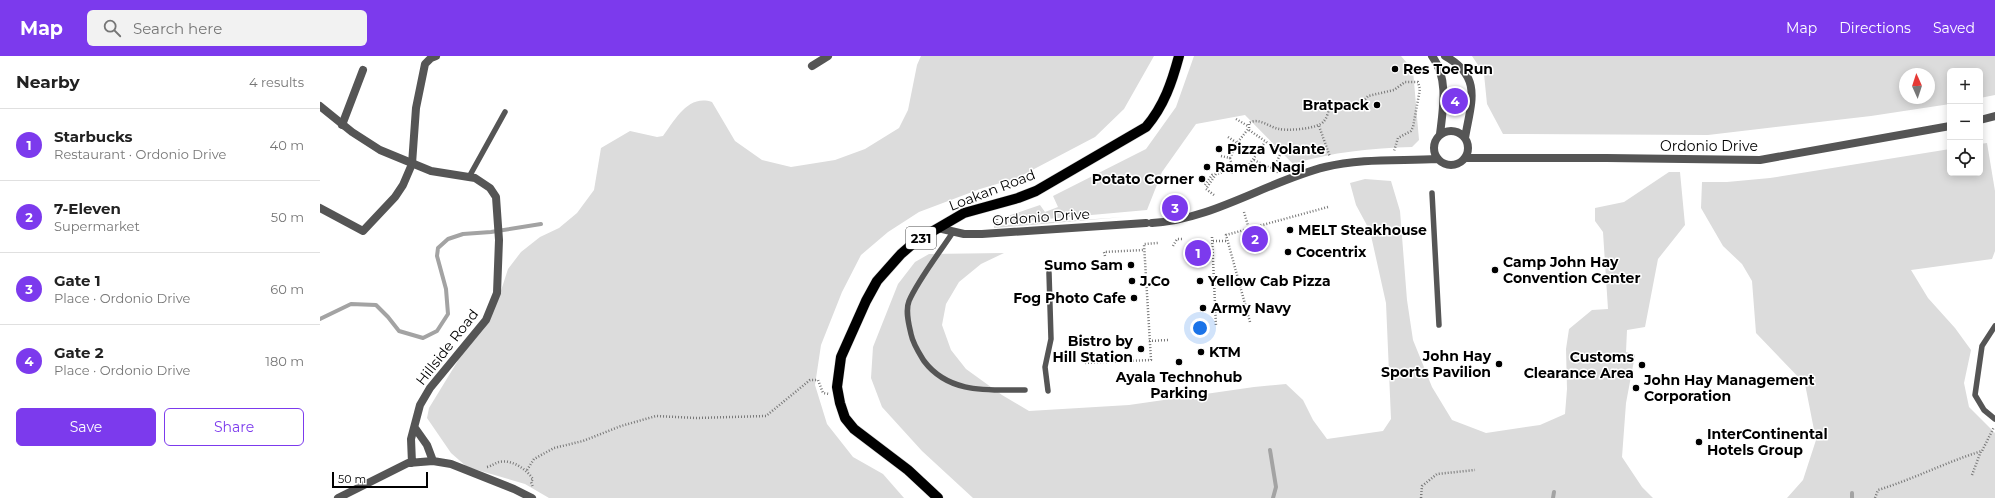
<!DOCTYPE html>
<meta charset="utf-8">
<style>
body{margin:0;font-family:Montserrat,sans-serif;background:#f2f2f2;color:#222}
.controls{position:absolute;right:12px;top:12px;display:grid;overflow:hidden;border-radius:6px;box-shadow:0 2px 10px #0003}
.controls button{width:36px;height:36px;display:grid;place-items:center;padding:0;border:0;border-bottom:1px solid #e0e0e0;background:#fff;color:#222;font:20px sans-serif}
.compass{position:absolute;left:1579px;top:12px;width:36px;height:36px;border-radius:50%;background:#fff;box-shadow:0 2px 10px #0003;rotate:357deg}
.scale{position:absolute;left:12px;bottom:10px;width:96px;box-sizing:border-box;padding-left:4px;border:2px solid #000;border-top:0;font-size:11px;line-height:14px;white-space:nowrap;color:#000;-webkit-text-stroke:3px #fff;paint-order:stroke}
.you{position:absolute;left:880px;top:272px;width:14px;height:14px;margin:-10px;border:3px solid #fff;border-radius:50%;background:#1a73e8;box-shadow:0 0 0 6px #1a73e833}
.badge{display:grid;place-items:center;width:26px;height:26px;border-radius:50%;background:#7c3aed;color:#fff;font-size:13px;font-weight:700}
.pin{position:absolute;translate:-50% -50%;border:2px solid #fff;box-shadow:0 1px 4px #0006}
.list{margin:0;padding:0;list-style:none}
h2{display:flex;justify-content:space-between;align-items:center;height:52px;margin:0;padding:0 16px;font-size:17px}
h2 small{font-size:13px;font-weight:400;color:#767676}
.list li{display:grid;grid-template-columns:26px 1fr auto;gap:12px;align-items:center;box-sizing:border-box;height:72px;padding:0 16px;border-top:1px solid #e0e0e0}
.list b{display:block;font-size:15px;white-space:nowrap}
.list p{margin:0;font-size:13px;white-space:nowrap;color:#767676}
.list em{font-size:13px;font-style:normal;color:#767676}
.actions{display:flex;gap:8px;padding:12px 16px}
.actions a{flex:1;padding:9px 0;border:1px solid #7c3aed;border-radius:6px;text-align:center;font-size:14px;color:#7c3aed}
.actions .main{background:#7c3aed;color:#fff}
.icon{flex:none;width:22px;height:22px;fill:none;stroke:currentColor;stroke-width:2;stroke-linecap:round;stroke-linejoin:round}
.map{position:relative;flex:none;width:1675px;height:442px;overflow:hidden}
header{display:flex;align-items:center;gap:24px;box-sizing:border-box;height:56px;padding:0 20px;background:#7c3aed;color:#fff}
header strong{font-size:19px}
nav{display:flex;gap:22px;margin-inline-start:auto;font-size:14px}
.search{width:280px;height:36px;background:#f2f2f2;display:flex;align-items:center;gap:10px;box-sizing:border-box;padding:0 14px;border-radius:6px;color:#767676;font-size:15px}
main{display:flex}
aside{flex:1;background:#fff}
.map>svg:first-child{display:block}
.green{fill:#dcdcdc;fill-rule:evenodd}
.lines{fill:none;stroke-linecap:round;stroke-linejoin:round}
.stream{stroke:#a3a3a3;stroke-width:4}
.primary-casing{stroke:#dbdbdb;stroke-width:11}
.path{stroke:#777;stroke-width:2.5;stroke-dasharray:1 2;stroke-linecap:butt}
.service{stroke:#555;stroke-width:5.5}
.minor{stroke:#555;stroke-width:8}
.tertiary{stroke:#555;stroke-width:8}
.primary{stroke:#000;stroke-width:10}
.poi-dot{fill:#000;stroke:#fff;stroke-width:1.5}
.labels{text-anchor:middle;stroke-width:3;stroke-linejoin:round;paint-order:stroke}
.shield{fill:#fff;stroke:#4c4c4c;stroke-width:1}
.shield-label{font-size:13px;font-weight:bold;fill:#000}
.poi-label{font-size:14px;font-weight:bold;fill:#000;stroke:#fff;text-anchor:start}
.street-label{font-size:14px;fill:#000;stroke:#fff}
</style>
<header>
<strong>Map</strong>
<div class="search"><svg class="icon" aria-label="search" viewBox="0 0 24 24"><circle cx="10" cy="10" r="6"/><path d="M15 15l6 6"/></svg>Search here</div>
<nav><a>Map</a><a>Directions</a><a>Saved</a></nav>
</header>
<main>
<aside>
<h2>Nearby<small>4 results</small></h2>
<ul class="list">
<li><span class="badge">1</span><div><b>Starbucks</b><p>Restaurant · Ordonio Drive</p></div><em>40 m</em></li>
<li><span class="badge">2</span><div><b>7-Eleven</b><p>Supermarket</p></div><em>50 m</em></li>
<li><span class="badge">3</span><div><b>Gate 1</b><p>Place · Ordonio Drive</p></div><em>60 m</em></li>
<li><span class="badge">4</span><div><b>Gate 2</b><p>Place · Ordonio Drive</p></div><em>180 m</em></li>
</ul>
<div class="actions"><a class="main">Save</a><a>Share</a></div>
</aside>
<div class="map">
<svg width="1675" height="442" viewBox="0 0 1675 442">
<rect width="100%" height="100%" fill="#fff"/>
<!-- green -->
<path class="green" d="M601,0h233l-30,53 -29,28 -78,41 -37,11 -61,23 -31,20 -27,23 -19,37 -21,53 -6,40 12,39 26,33 30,17 21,24h-355l-24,-14 -58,-17 -16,-14 -24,-35 2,-10 33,-54 21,-24 15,-30 10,-31 13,-17 19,-15 19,-9 18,-15 17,-23 7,-42 29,-17 27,6 6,-1c12,-16 25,-42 49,-34l23,39 27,19 29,7 44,-7 30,-11 34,-21 9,-18 9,-45z
M874,0h207l12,14 6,70 -7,7c-41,1 -79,5 -119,17l-48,-49 -49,9 -34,48 -15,38 -145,13v-5l38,-13 5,7 13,-5 -5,-11 93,-47 30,-42z
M1152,0h523v39l-15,3v-27h-30v33l-79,12 -163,19 -205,-1 -16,-30 -3,-30zM1585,18h24v24h-24z
M1667,87l8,48v60l-3,8 -81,11 17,28 27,30 16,22 -7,33 5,24 26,26v65h-208l16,-18 13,-40 -11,-56 -49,-51 -4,-52 -10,-17 -19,-18 -22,-38 1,-26h25l43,-4 180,-29v24h30v-29z
M1349,116h11l5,53 -27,34 -13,68 -18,3 -1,22 9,3 -9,48 -4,54 20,30 11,11h-680l-51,-47 -40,-44 -11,-29 2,-31 25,-63 17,-22 14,-8 75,-1 -23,11 -22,18 -13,22 -4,21 9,25 15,19 36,26 27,16 100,-6 125,-18 32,-3 17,16 10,20 14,19 56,-8 8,-12 -5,-116 -16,-72 -14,-26 -6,-22 15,-4 26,2 9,30 7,89 6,40 19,47 20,33 34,13 54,-8 25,-11 2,-25 -1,-40 3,-20 23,-19 16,-1 -5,-77 -8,-11v-13l29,-6z
M804,161l-129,11h-1v-2z"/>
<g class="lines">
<!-- stream -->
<path class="stream" d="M0,263l31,-15 25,1 12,12 11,14 24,7 14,-7 11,-17 -2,-25 -9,-33 1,-8 10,-9 15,-5 28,-2 50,-8
M950,394l6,37 -3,11
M1532,437v5
M1233,442l1,-6"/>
<defs>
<path id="primary" d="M618,442l-30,-28 -54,-41 -9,-11 -5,-15 -3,-16 4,-30 25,-56 11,-20 24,-27 15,-13 48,-28 54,-15 18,-7 110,-64c18,-21 26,-45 33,-71"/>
</defs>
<!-- primary casing -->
<use href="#primary" class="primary-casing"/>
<!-- path -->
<path class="path" d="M916,63l12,7
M999,70l11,31
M908,81l9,6
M901,100l9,2 7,-15 12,-15
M910,102l3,12 -2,5
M934,104l16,8 6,-1
M958,117l-2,-9 5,-12 -32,-22v-7c10,-6 20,4 30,6 9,2 40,0 45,-8 3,-3 4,-9 5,-12l33,-6 6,-7 26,-6 11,-8h13l2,7 -7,38 -2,4 -13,7 -4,13
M885,129l7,-10 3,-1
M894,139l-8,-6 10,-15 33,-9 16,-23
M924,156l5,17
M677,167v-6l5,-2
M892,181l4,89
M893,185h14
M853,190l4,-7h5
M785,200l-1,-4 40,-2
M930,266l-24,-87 102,-28
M829,285l19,-1
M763,300v7l68,-3 -7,-116 14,-1
M167,411c5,-1 8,-4 12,-5 13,-3 27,7 34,17l-2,3 2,5
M207,414l7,-11 20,-11 29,-7 38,-15 35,-10 40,2 70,-2 44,-36h8l5,13 6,1
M1652,419l9,-24
M1101,442l1,-12 15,-12 38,-4
M1555,442l3,-8c36,-11 68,-28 104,-39l12,-24"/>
<!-- service -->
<path class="service" d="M149,121l36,-65
M1112,137l7,132
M633,176c-13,20 -35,48 -44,69 -4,10 0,24 2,33 2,10 8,19 13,27 25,33 64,29 101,29
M1675,270l-13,20 -7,49 9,15 11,9
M728,335l-3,-24 6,-28 -2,-66"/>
<!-- minor -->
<path class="minor" d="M492,10l16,-10
M22,69l21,-55
M0,152l43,23 32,-34 8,-12 9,-21 4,-56 9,-44 6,-6 5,-2"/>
<!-- tertiary -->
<path class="tertiary" d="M1112,0c17,22 11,53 8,78
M1125,0c38,21 26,46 20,82
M0,50l32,26 28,18 51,21 44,7 15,10 6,9 3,43 -2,53 -11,27 -56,68 -10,17 -9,34 1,24
M1660,64l15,-4
M1114 92a17 17 0 1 1 34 0a17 17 0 1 1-34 0Z
M1145,102h142l153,2 190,-34
M832,167c60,-3 116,-42 173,-56 36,-9 76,-6 112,-8
M618,172l26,6h18l164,-11
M95,372l12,17 6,16
M18,442l70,-35 25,-2 18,3 63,25 18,9"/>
<!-- primary -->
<use href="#primary" class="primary"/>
</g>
<!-- markers -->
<g class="poi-dot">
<circle cx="1075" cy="13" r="4"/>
<circle cx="1057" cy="49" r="4"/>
<circle cx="899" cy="93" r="4"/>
<circle cx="887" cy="111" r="4"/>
<circle cx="882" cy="123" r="4"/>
<circle cx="970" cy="174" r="4"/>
<circle cx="968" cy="196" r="4"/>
<circle cx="811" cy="209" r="4"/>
<circle cx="1175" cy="214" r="4"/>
<circle cx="812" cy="225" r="4"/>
<circle cx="880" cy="225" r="4"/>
<circle cx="814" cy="242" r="4"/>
<circle cx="883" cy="252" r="4"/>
<circle cx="821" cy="293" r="4"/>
<circle cx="881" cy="296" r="4"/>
<circle cx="859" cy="306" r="4"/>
<circle cx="1179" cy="308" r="4"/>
<circle cx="1322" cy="309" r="4"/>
<circle cx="1316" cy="332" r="4"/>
<circle cx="1379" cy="386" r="4"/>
</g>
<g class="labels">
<!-- shield labels -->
<rect class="shield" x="586" y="171" width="30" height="22" rx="3"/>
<g class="shield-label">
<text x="601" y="187">231</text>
</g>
<!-- poi labels -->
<g class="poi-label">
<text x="1083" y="18">Res Toe Run</text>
<text x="1049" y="54" text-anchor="end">Bratpack</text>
<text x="907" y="98">Pizza Volante</text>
<text x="895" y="116">Ramen Nagi</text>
<text x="874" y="128" text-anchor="end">Potato Corner</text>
<text x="978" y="179">MELT Steakhouse</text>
<text x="976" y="201">Cocentrix</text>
<text x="1183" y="211">Camp John Hay<tspan x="1183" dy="16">Convention Center</tspan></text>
<text x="803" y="214" text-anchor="end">Sumo Sam</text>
<text x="820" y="230">J.Co</text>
<text x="888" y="230">Yellow Cab Pizza</text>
<text x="806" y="247" text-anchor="end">Fog Photo Cafe</text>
<text x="891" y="257">Army Navy</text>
<text x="813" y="290" text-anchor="end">Bistro by<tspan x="813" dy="16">Hill Station</tspan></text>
<text x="889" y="301">KTM</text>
<text x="1171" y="305" text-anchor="end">John Hay<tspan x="1171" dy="16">Sports Pavilion</tspan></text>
<text x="1314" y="306" text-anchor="end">Customs<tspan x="1314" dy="16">Clearance Area</tspan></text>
<text x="859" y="326" text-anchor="middle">Ayala Technohub<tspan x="859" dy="16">Parking</tspan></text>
<text x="1324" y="329">John Hay Management<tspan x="1324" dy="16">Corporation</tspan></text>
<text x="1387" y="383">InterContinental<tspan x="1387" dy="16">Hotels Group</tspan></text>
</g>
<!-- street labels -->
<g class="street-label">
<text x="1389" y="95">Ordonio Drive</text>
<text transform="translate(672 134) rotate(-21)" y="5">Loakan Road</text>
<text transform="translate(721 161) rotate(-4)" y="5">Ordonio Drive</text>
<text transform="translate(127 291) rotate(-52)" y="5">Hillside Road</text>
</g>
</g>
</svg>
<div class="controls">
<button>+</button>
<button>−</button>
<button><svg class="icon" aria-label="locate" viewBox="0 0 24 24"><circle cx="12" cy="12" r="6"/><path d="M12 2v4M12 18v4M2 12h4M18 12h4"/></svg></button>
</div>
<svg class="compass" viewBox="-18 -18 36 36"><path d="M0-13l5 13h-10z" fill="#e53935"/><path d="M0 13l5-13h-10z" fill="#767676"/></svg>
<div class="scale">50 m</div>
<div class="you"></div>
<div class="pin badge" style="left:878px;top:197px">1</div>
<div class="pin badge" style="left:935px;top:183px">2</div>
<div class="pin badge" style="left:855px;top:152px">3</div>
<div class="pin badge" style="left:1135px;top:45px">4</div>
</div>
</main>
